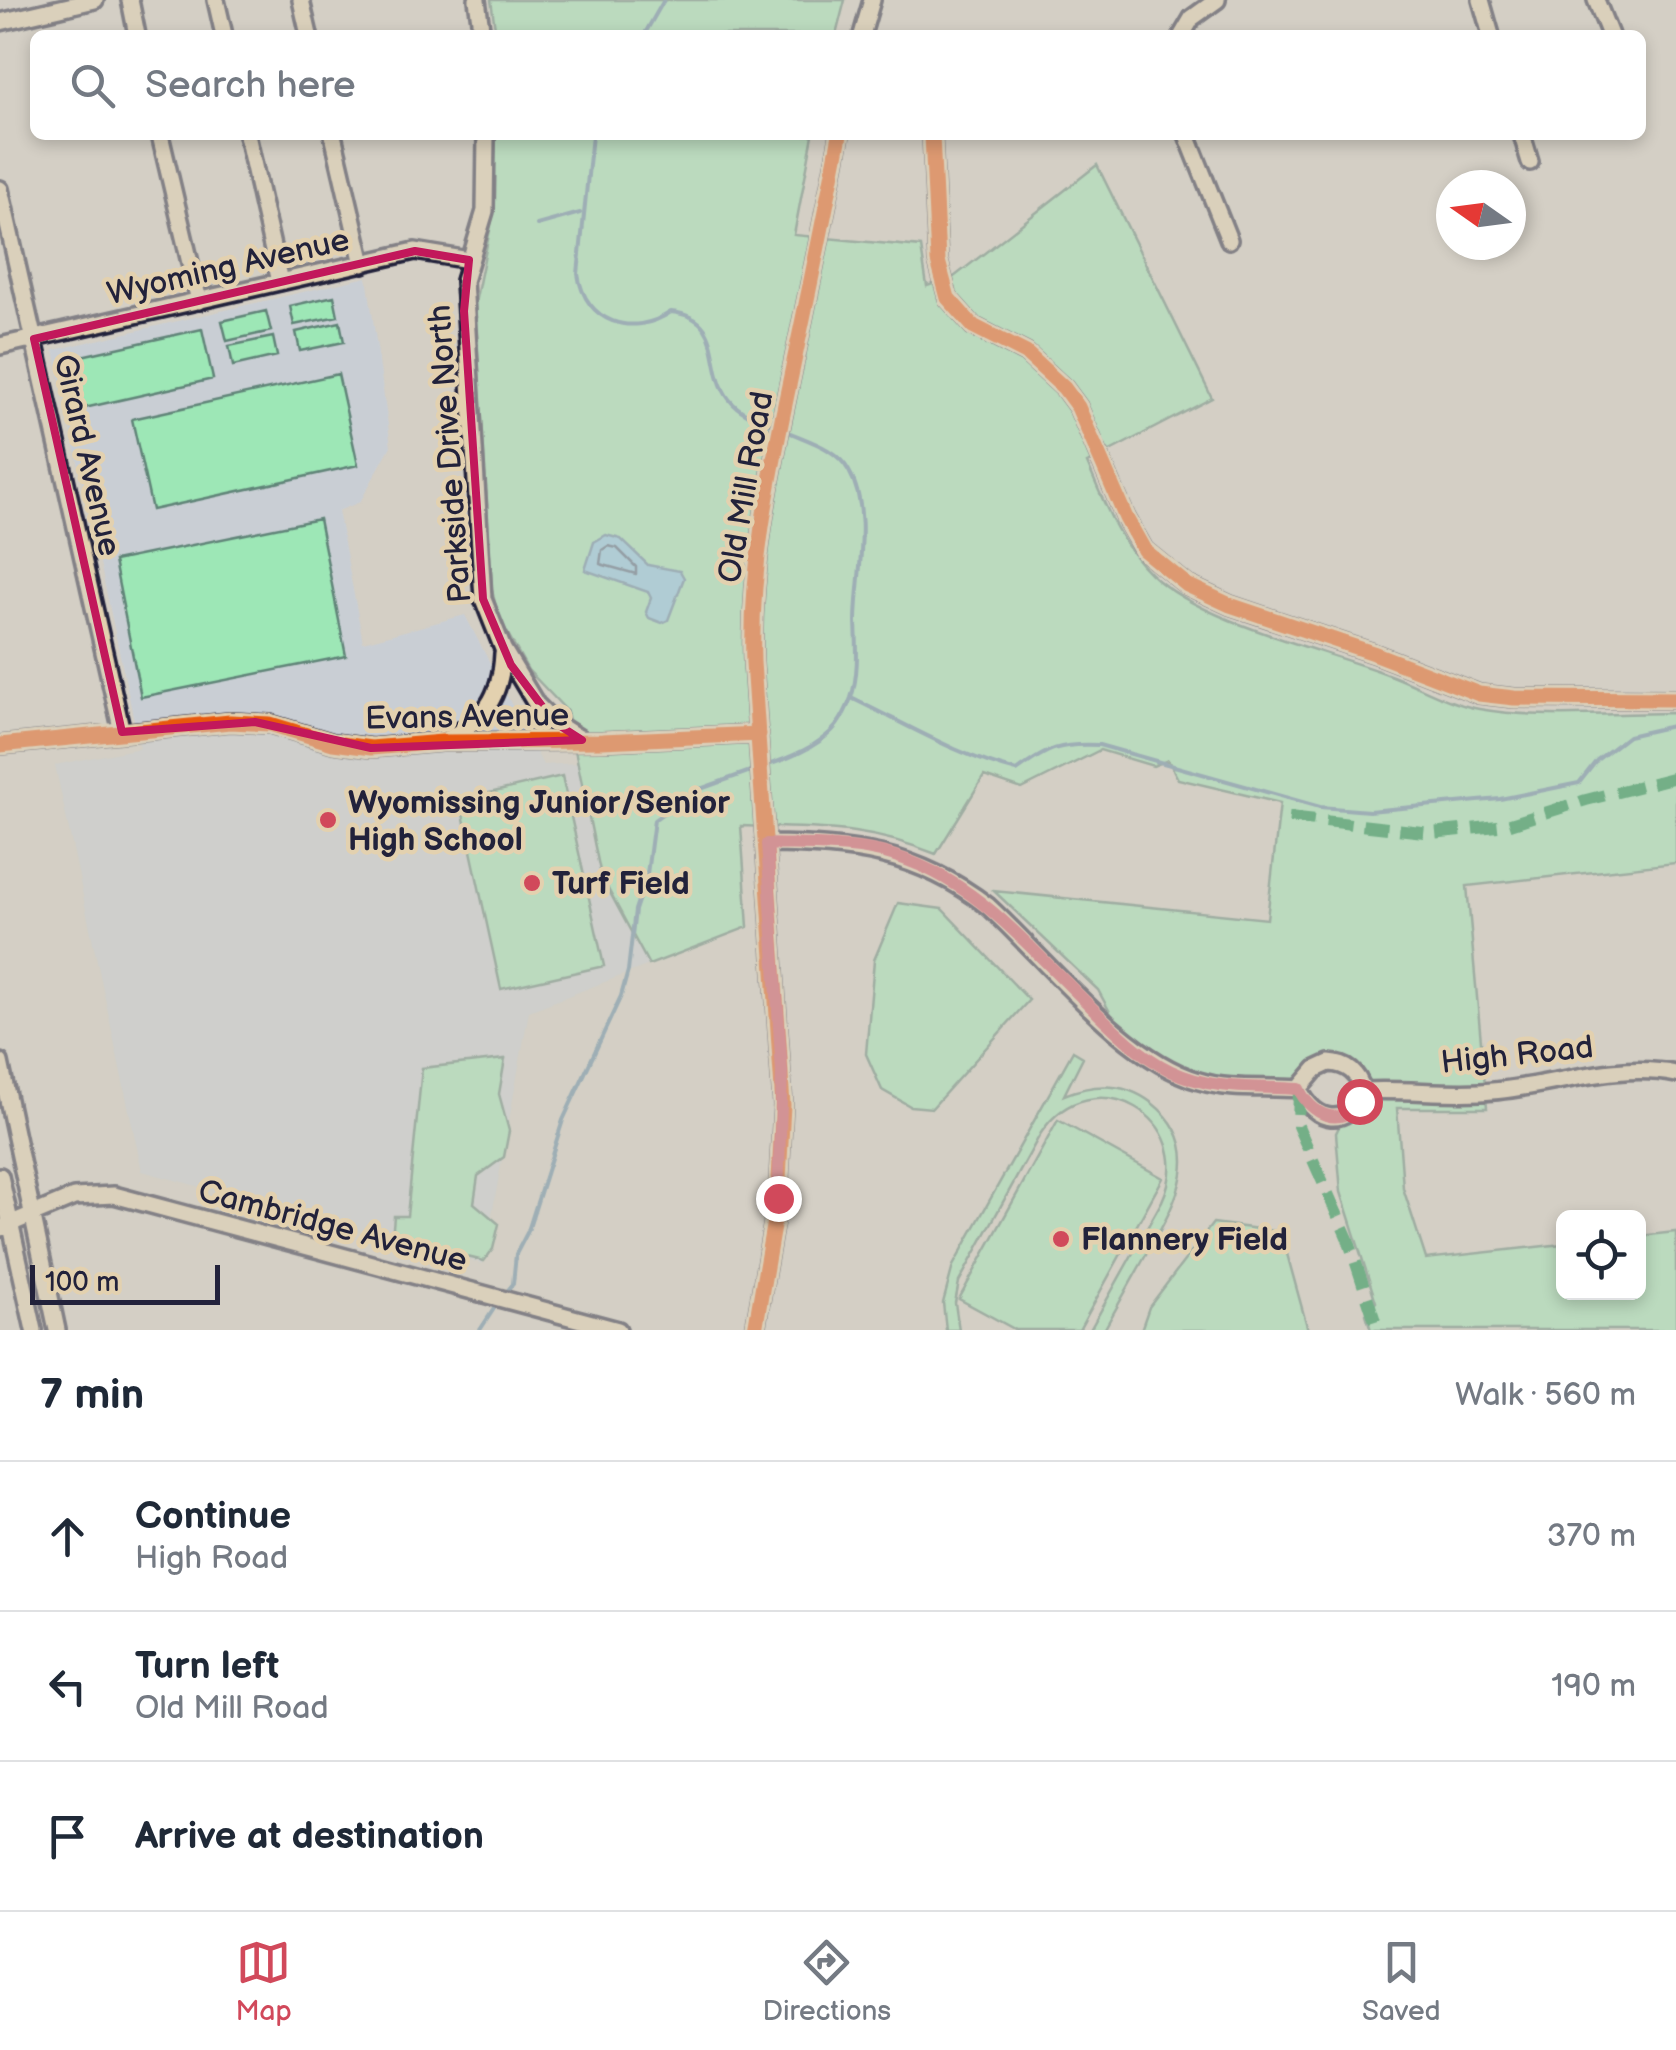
<!DOCTYPE html>
<meta charset="utf-8">
<style>
body{margin:0;font-family:"Balsamiq Sans",sans-serif;background:#f2f2f3;color:#1f2937}
.controls{position:absolute;right:30px;bottom:30px;display:grid;overflow:hidden;border-radius:15px;box-shadow:0 5px 15px #0003}
.controls button{width:90px;height:90px;display:grid;place-items:center;padding:0;border:0;border-bottom:2px solid #e0e1e3;background:#fff;color:#1f2937;font:50px sans-serif}
.compass{position:absolute;left:1436px;top:170px;width:90px;height:90px;border-radius:50%;background:#fff;box-shadow:0 5px 15px #0003;rotate:284deg}
.scale{position:absolute;left:30px;bottom:25px;width:190px;box-sizing:border-box;padding-left:10px;border:5px solid #22223b;border-top:0;font-size:28px;line-height:35px;white-space:nowrap;color:#22223b;-webkit-text-stroke:8px #e3d1af;paint-order:stroke}
.stop{position:absolute;width:30px;height:30px;margin:-22px;border:8px solid #d1495b;border-radius:50%;background:#fff}
.stop.end{background:#d1495b;border-color:#fff;box-shadow:0 2px 10px #0008}
.list{margin:0;padding:0;list-style:none}
h2{display:flex;justify-content:space-between;align-items:center;height:130px;margin:0;padding:0 40px;font-size:42px}
h2 small{font-size:32px;font-weight:400;color:#747a83}
.list li{display:grid;grid-template-columns:65px 1fr auto;gap:30px;align-items:center;box-sizing:border-box;height:150px;padding:0 40px;border-top:2px solid #e0e1e3}
.list b{display:block;font-size:38px;white-space:nowrap}
.list p{margin:0;font-size:32px;white-space:nowrap;color:#747a83}
.list em{font-size:32px;font-style:normal;color:#747a83}
.icon{flex:none;width:55px;height:55px;fill:none;stroke:currentColor;stroke-width:2;stroke-linecap:round;stroke-linejoin:round}
.map{position:relative;flex:none;width:1676px;height:1330px;overflow:hidden}
.search{position:absolute;background:#fff;box-shadow:0 5px 15px #0003;left:30px;right:30px;top:30px;height:110px;display:flex;align-items:center;gap:25px;box-sizing:border-box;padding:0 35px;border-radius:15px;color:#747a83;font-size:38px}
.sheet{height:580px;background:#fff}
nav{display:flex;justify-content:space-around;align-items:center;box-sizing:border-box;height:140px;border-top:2px solid #e0e1e3;background:#fff;font-size:28px;color:#747a83}
nav a{display:grid;justify-items:center;gap:5px}
nav .on{color:#d1495b}
.map>svg:first-child{display:block}
.built{fill:#c9ced4}
.green{fill:#9de7b6;stroke:#608478;stroke-width:2.5}
.water{fill:#85c8e6;stroke:#5d86a2;stroke-width:2.5}
.lines{fill:none;stroke-linecap:round;stroke-linejoin:round}
.shore{stroke:#4a647f;stroke-width:2.5}
.stream{stroke:#5d86a2;stroke-width:4}
.minor-casing{stroke:#22223b;stroke-width:22}
.minor{stroke:#e3d1af;stroke-width:15}
.quiet{stroke:#00873e;stroke-width:12;stroke-dasharray:25 12;stroke-linecap:butt}
.cycleway-casing{stroke:#e3d1af;stroke-width:21}
.cycleway{stroke:#e8590c;stroke-width:15}
.route{stroke:#d1495b;stroke-width:12}
.marked{fill:none;stroke:#c2185b;stroke-width:8;stroke-linejoin:round}
.poi-dot{fill:#d1495b;stroke:#e3d1af;stroke-width:4}
.labels{text-anchor:middle;stroke-width:9;stroke-linejoin:round;paint-order:stroke}
.street-label{font-size:32px;fill:#22223b;stroke:#e3d1af}
.poi-label{font-size:32px;font-weight:bold;fill:#22223b;stroke:#e3d1af;text-anchor:start}
</style>
<div class="map">
<svg width="1676" height="1330" viewBox="0 0 1676 1330">
<rect width="100%" height="100%" fill="#d4cfc5"/>
<filter id="ink" filterUnits="userSpaceOnUse"><feTurbulence type="fractalNoise" baseFrequency=".01" numOctaves="2"/><feDisplacementMap in="SourceGraphic" scale="20" xChannelSelector="R" yChannelSelector="G"/><feConvolveMatrix kernelMatrix="1 2 1 2 8 2 1 2 1" color-interpolation-filters="sRGB"/></filter>
<g filter="url(#ink)">
<!-- built -->
<path class="built" d="M367,277l24,169 -31,56 -22,9 25,131 102,-27 78,150 34,-2 24,113 48,89 -120,46 -46,253 -341,-93 -87,-406 85,-17 -86,-398z"/>
<!-- green -->
<path class="green" d="M491,0h354l-9,35h-340z
M496,135h317l-19,100 127,12 6,39 27,-9 143,-112 115,233 -125,65c17,39 32,81 64,111 50,48 169,75 236,100 31,11 59,29 92,35 63,11 133,4 197,4v150l-209,23 20,222h-90l6,80 23,71 137,-15 1,48h74l1,-56 37,-4v98h-305l-5,-16 10,-12 -35,-110 -5,-59 25,-51 -32,-19 -30,26 -82,-4 -93,-47 -26,-48 -104,-99 273,28 13,-116 -102,-24 -10,-19 -15,6 -53,-16 -78,39 -38,-13 -48,78c-73,-29 -119,-25 -195,-28l7,101 -99,38 -48,-89 -34,-165 -39,-41 -30,-54 -6,-26 -17,-287 18,-88z
M334,296l4,20 -44,9 -4,-19z
M266,311l5,20 -44,10 -5,-20z
M340,322l4,20 -44,9 -4,-19z
M202,329l11,50 -133,30 -12,-50z
M273,337l4,19 -44,10 -4,-20z
M338,374l20,91 -206,45 -20,-91z
M319,519l27,137 -205,41 -27,-136z
M562,776l42,190 -103,23 -41,-189z
M898,903l44,6 87,91 -97,108 -22,-2 -28,-16 -16,-36 8,-94z
M1073,1051l10,6 -19,38c30,-12 61,-13 88,8 58,45 22,103 -6,152 -14,25 -28,50 -42,75h-14l72,-129c39,-83 -71,-145 -121,-68l-82,149 -4,21 4,27h-13l-3,-27 10,-37z
M505,1059l-6,35 10,37 -5,26 -26,19 -4,27 25,21 -6,25 -9,12 -92,-22 2,-23h13l15,-148z
M1058,1120l105,58 -84,152h-63l-57,-31z
M1213,1223l68,9 27,98h-167l8,-23z"/>
<!-- water -->
<path class="water" d="M606,535l15,4 27,26 32,6 4,7 -16,42 -6,3 -13,-5 -3,-6 5,-14 -3,-6 -63,-22 9,-28z"/>
<g class="lines">
<!-- shore -->
<path class="shore" d="M608,546l9,2 19,19v7l-36,-10 2,-14z"/>
<!-- stream -->
<path class="stream" d="M644,35l20,-35
M592,135l-14,139c7,49 54,64 93,38 56,6 33,54 58,87 11,15 31,21 48,28
M537,225l43,-12
M851,698c53,25 109,59 166,73 31,-23 43,-28 82,-26l221,62 49,4 131,-12 79,-16 18,-23 31,-24 48,-11
M765,766c22,-7 57,-21 72,-41 5,-7 11,-19 14,-27 8,-24 6,-51 5,-76 0,-45 17,-109 -7,-151 -12,-23 -41,-30 -63,-40
M503,1296l10,-12 3,-30 12,-23 35,-111 58,-124 7,-25 7,-61 12,-36 7,-54 38,-28 64,-23
M480,1330l17,-26"/>
<defs>
<path id="minor" d="M130,0l7,35
M216,0l8,35
M301,0l8,35
M477,0l5,35
M1481,0l10,35
M1596,0l14,35
M0,22l95,-22
M862,35l10,-35
M1182,35l10,-17 25,-18
M160,135l39,166
M247,135l33,147
M333,135l30,129
M486,135l-1,76 -21,70 19,318 20,50 33,55 18,18 25,16
M932,135l6,126 10,37 25,28 53,27 38,35 14,19 48,111 18,32 43,35 43,20 143,48 106,41 35,4 162,1
M1187,135l42,105
M1522,135l8,27
M0,189l122,543
M0,346l415,-95 54,9
M445,740c39,-20 56,-42 58,-87
M0,745l230,-23 40,2 63,19 38,5 71,-6 160,-1 157,-7
M767,844c87,1 149,7 221,62 58,53 136,154 211,175 33,10 66,5 100,8
M0,1062l57,268
M1329,1063c19,1 29,10 34,28 -16,38 -48,32 -64,-2l17,-20z
M1363,1091c40,-2 79,3 118,1 65,-3 130,-31 195,-18
M0,1176l34,154
M0,1228l74,-31 40,-2 504,135
M755,1330l23,-132 5,-93 -30,-443c-3,-94 16,-181 35,-272 18,-85 36,-170 52,-255"/>
</defs>
<!-- minor casing -->
<use href="#minor" class="minor-casing"/>
<!-- minor -->
<use href="#minor" class="minor"/>
<!-- quiet -->
<path class="quiet" d="M1289,817l143,16 75,-8 79,-25 90,-23
M1299,1089l-1,37 50,113 30,91"/>
<defs>
<path id="cycleway" d="M932,135l6,126 10,37 25,28 53,27 38,35 14,19 48,111 18,32 43,35 43,20 143,48 106,41 35,4 162,1
M0,745l230,-23 40,2 63,19 38,5 71,-6 160,-1 157,-7
M755,1330l23,-132 5,-93 -30,-443c-3,-94 16,-181 35,-272 18,-85 36,-170 52,-255"/>
</defs>
<!-- cycleway casing -->
<use href="#cycleway" class="cycleway-casing"/>
<!-- cycleway -->
<use href="#cycleway" class="cycleway"/>
</g>
</g>
<g class="lines" filter="url(#ink)">
<!-- route -->
<path class="route" d="M778,1198l4,-126 -15,-228c33,1 66,0 99,5 91,15 149,83 211,144 29,28 57,60 94,78 42,20 83,15 128,18 11,25 43,41 60,12"/>
</g>
<!-- marked area -->
<path d="M0 0H1676V1330H0ZM415,251l54,9 -5,51 19,288 28,66 43,57 28,18 -211,8 -116,-26 -133,10 -88,-393z" fill="#d4cfc5" fill-opacity=".55" fill-rule="evenodd"/>
<path class="marked" d="M415,251l54,9 -5,51 19,288 28,66 43,57 28,18 -211,8 -116,-26 -133,10 -88,-393z"/>
<!-- markers -->
<g class="poi-dot">
<circle cx="328" cy="820" r="10"/>
<circle cx="532" cy="883" r="10"/>
<circle cx="1061" cy="1239" r="10"/>
</g>
<g class="labels">
<!-- street labels -->
<g class="street-label">
<text transform="translate(228 266) rotate(-13)" y="11">Wyoming Avenue</text>
<text transform="translate(449 454) rotate(-94)" y="11">Parkside Drive North</text>
<text transform="translate(88 455) rotate(77)" y="11">Girard Avenue</text>
<text transform="translate(745 487) rotate(-80)" y="11">Old Mill Road</text>
<text transform="translate(467 716) rotate(-1)" y="11">Evans Avenue</text>
<text transform="translate(1517 1054) rotate(-6)" y="11">High Road</text>
<text transform="translate(333 1225) rotate(15)" y="11">Cambridge Avenue</text>
</g>
<!-- poi labels -->
<g class="poi-label">
<text x="348" y="813">Wyomissing Junior/Senior<tspan x="348" dy="37">High School</tspan></text>
<text x="552" y="894">Turf Field</text>
<text x="1081" y="1250">Flannery Field</text>
</g>
</g>
</svg>
<div class="controls">
<button><svg class="icon" aria-label="locate" viewBox="0 0 24 24"><circle cx="12" cy="12" r="6"/><path d="M12 2v4M12 18v4M2 12h4M18 12h4"/></svg></button>
</div>
<svg class="compass" viewBox="-18 -18 36 36"><path d="M0-13l5 13h-10z" fill="#e53935"/><path d="M0 13l5-13h-10z" fill="#747a83"/></svg>
<div class="scale">100 m</div>
<div class="stop" style="left:1359px;top:1101px"></div>
<div class="stop end" style="left:778px;top:1198px"></div>
<div class="search"><svg class="icon" aria-label="search" viewBox="0 0 24 24"><circle cx="10" cy="10" r="6"/><path d="M15 15l6 6"/></svg>Search here</div>
</div>
<section class="sheet">
<h2>7 min<small>Walk · 560 m</small></h2>
<ul class="list">
<li><svg class="icon" aria-label="ahead" viewBox="0 0 24 24"><path d="M12 20V5M6 11l6-6 6 6"/></svg><div><b>Continue</b><p>High Road</p></div><em>370 m</em></li>
<li><svg class="icon" aria-label="left" viewBox="0 0 24 24"><path d="M17 20v-9H6M10 6l-5 5 5 5"/></svg><div><b>Turn left</b><p>Old Mill Road</p></div><em>190 m</em></li>
<li><svg class="icon" aria-label="arrive" viewBox="0 0 24 24"><path d="M6 21V4h12l-3 4 3 4H6"/></svg><div><b>Arrive at destination</b></div></li>
</ul>
</section>
<nav>
<a class="on"><svg class="icon" aria-label="map" viewBox="0 0 24 24"><path d="M3 6l6-2 6 2 6-2v14l-6 2-6-2-6 2zM9 4v14M15 6v14"/></svg>Map</a>
<a><svg class="icon" aria-label="directions" viewBox="0 0 24 24"><path d="M12 3l9 9-9 9-9-9zM9 14v-3h6M13 9l2 2-2 2"/></svg>Directions</a>
<a><svg class="icon" aria-label="saved" viewBox="0 0 24 24"><path d="M7 4h10v16l-5-4-5 4z"/></svg>Saved</a>
</nav>
